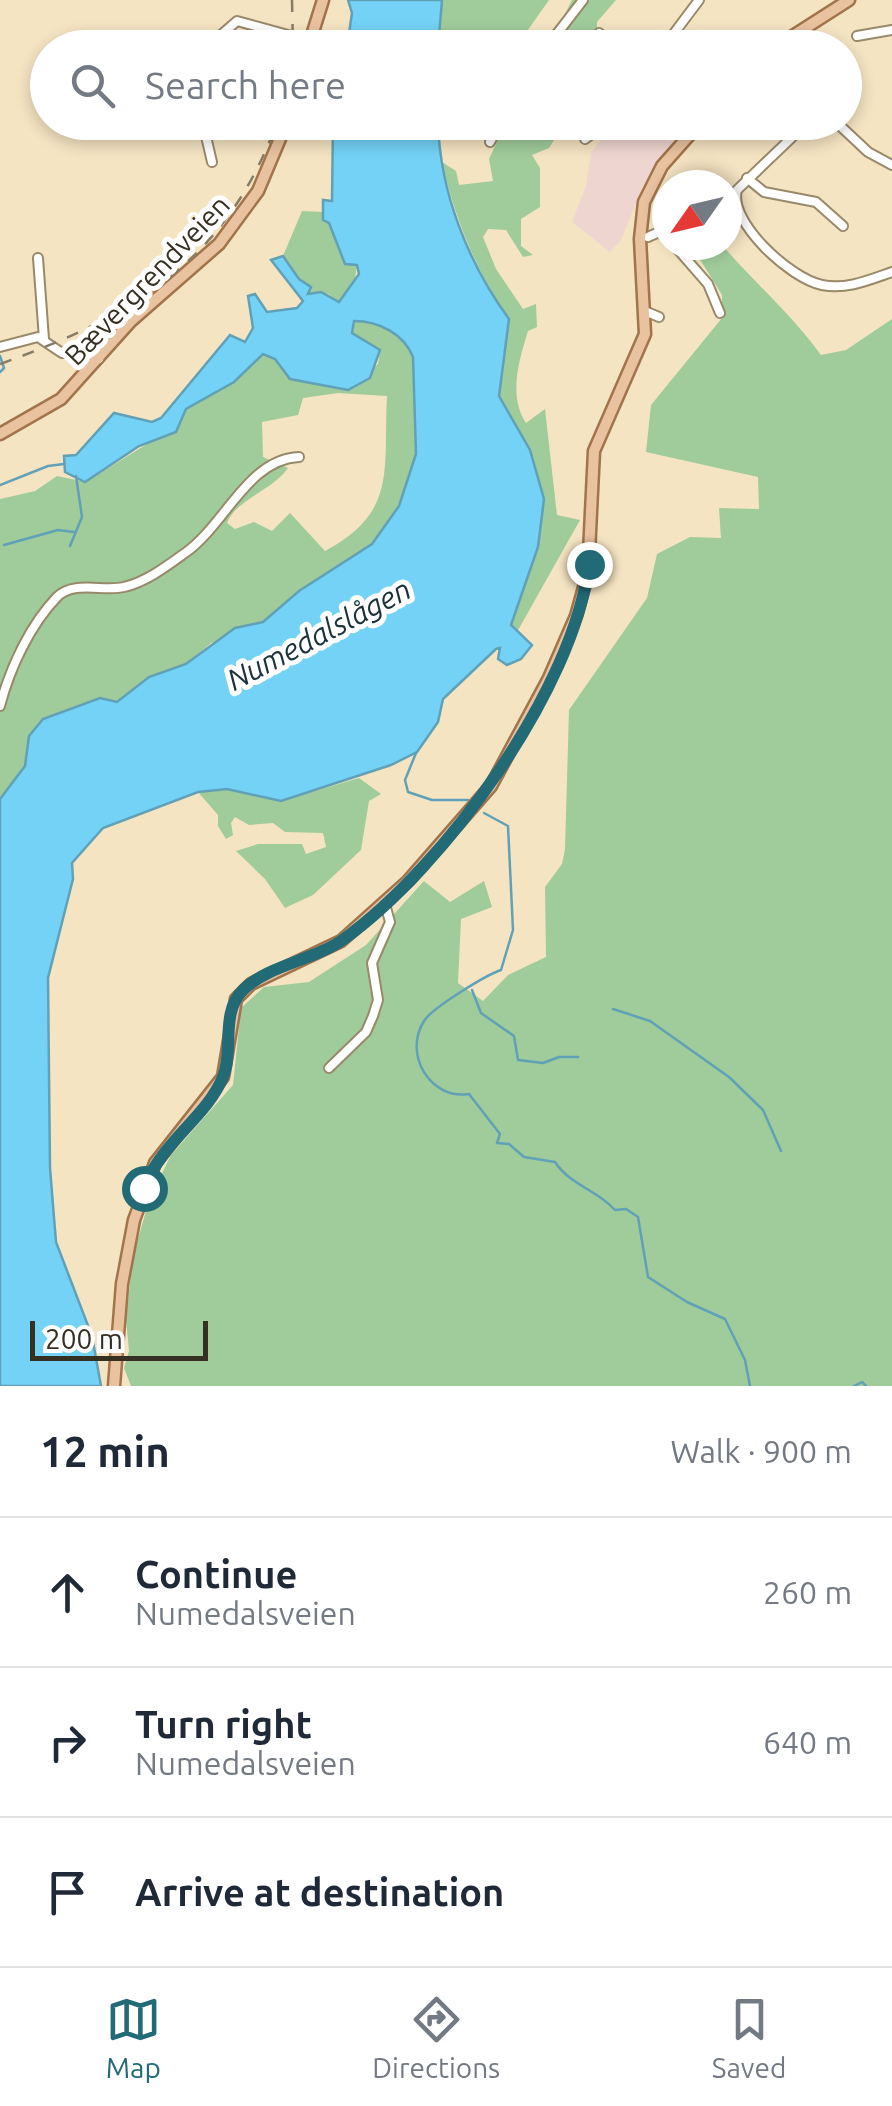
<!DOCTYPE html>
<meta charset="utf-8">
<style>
body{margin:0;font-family:Ubuntu,sans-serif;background:#f2f2f3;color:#1f2937}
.compass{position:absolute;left:652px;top:170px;width:90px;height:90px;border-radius:50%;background:#fff;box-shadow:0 5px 15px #0003;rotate:236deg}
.scale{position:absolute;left:30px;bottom:25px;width:178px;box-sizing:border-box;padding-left:10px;border:5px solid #363023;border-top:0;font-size:28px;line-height:35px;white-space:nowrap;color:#363023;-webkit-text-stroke:8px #fff;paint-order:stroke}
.stop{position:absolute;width:30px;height:30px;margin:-22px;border:8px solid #216a76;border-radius:50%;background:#fff}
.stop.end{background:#216a76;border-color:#fff;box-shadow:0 2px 10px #0008}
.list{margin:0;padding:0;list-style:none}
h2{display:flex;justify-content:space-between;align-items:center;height:130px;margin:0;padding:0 40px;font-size:42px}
h2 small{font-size:32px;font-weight:400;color:#747a83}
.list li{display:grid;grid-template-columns:65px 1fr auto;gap:30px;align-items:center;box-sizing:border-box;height:150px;padding:0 40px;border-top:2px solid #e0e1e3}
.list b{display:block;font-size:38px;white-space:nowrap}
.list p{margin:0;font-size:32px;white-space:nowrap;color:#747a83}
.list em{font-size:32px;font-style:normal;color:#747a83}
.icon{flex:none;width:55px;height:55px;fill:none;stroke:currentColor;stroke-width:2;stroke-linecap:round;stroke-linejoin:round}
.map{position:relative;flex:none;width:892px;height:1386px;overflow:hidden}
.search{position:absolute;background:#fff;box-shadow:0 5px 15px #0003;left:30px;right:30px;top:30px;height:110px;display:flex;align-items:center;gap:25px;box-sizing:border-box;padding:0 35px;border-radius:55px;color:#747a83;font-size:38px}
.sheet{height:580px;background:#fff}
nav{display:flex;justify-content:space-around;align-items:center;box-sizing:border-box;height:140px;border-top:2px solid #e0e1e3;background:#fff;font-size:28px;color:#747a83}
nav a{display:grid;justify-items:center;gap:5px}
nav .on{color:#216a76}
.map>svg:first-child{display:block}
.commercial{fill:#efd5d0}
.green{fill:#a0cb9b;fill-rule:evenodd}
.water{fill:#73d2f6;stroke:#61a1b7;stroke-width:2.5}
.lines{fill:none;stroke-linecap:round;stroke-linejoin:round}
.stream{stroke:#61a1b7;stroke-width:2.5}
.minor-casing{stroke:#98896a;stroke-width:12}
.major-casing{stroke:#a1744b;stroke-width:15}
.minor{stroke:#fff;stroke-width:8}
.major{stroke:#e9c2a0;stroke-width:10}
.rail{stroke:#877c66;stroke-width:2.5;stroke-dasharray:12 12;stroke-linecap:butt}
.route{stroke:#216a76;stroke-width:12}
.labels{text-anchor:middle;stroke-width:10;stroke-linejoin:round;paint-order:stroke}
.street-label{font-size:28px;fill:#363023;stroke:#fff}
.water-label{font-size:30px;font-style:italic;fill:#1c323b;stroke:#fff}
</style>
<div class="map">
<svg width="892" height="1386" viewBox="0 0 892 1386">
<rect width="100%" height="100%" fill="#f5e4c2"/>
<!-- commercial -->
<path class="commercial" d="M613,123h81l-51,63 -22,54 -11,12 -38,-30 14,-36 5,-33z"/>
<!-- green -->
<path class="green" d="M442,0h107l-33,47h-78z
M572,0h44l-19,22v21l5,4 -54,1z
M506,123h39l14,9 -10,16 -17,7 8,13v39l-19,12v27l12,9 -10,2 -17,-27 -18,-1 -5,8 13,32 27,40 13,-5 1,23 -9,4c-9,29 -20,65 -2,92l19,-14 12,106 23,5 -63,112 -6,-7 27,-78 6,-48 -14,-49 -31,-54 10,-77c-33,-48 -54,-100 -67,-157l14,9 3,14 34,-4 -4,-22z
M302,211l21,1v8l6,2 16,41 12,1 -3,23 -15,15 -11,-8 -21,1 -24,-39z
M691,245h31c33,38 70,70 99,110l25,-5 46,-31v1067h-761l-7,-18 5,-17 -3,-32 7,-62 16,-57 22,-45 62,-70 8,-77 23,-21 45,-5 57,-37 58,-64 26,21 34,-21 8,26 -31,12 -3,64 25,18 25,-26 38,-18 -1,-70 17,-23 3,-15 4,-139 78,-112 10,-44 33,-17 31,1 -2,-30 40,1 -1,-32 -112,-25 5,-47 71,-87v-23z
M361,320l30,9 17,15 5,13 6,82 -6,29 -20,50 -21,26 -73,47 -36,31 -52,21 -25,21 -37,13 -32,25c-38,-4 -55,14 -88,34l-3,30 -26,33v-300l35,-8 22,-15 29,6 69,-43 31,-30 48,-27 29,-28 12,5 15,20 58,11 30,-26 2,-14 -28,-17 2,-12zM338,393l49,3c-4,74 11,116 -62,155l-35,-38 -18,18 -18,-9 -19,7 -8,-6c9,-24 45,-32 61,-55l-25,-11 -1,-35 36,-7 5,-17z
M359,778l22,16 -12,7 -8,49 -48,45 -28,13 -20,-29 -29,-28 22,-7h44l4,10 20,-7 -3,-14 -38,-1 -12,-9 -24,2 -14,-8 -4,6 2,12 -7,4 -8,-13v-11l-20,-23 29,-3 54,12z"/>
<!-- water -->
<path class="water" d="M348,0h94l-4,47h-91l5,-34z
M333,123h105c2,69 30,140 71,196l-10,77 31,54 14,49 -6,48 -27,78 21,20 -11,14 -14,6 -9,-6 2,-11 -4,1 -53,50 -5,23 -21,30 -26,13 -110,36 -54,-12 -29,3 -95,36 -31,35 1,16 -25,99 2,190 6,74 36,94 9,50h-101v-587l25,-33 4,-30 14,-17 57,-21 17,4 32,-25 37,-13 49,-36 28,-6 36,-31 73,-47 27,-38 17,-52 -3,-97c-9,-23 -34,-36 -59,-36l-2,12 28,17 -10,28 -22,12 -58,-11 -15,-20 -12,-5 -29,28 -48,27 -10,23 -37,14 -54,36 -20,-10 -1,-16 12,-1 38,-42 38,9 9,-4 69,-83 15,7 8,-14 -5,-32 7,-2 12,18 30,-4 6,-7 -32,-41 12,-4 16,23 12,8 -3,7 13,-2 18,10 20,-28 -2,-9 -12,-1 -16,-41 -6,-3v-20l9,1z"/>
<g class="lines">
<!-- stream -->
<path class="stream" d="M0,356l4,12 -4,4
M0,485l48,-19 16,-2
M4,545l54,-15 16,2
M70,546l12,-29 -6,-41
M416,753l-11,27 3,12 24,8h36
M484,813l24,13 5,104 -12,40c-15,5 -69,38 -77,51 -21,33 6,79 45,73l31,40 -3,9 12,1 15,13 31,5c16,24 41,27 60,48l11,-1 12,8 10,60 39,25 38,17 20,41 5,26
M472,990l9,23 33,23 4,24 25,3 16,-6h19
M613,1009l37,12 79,56 34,33 18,41
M854,1386l8,-4 4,4"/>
<defs>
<path id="minor" d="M599,33l16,15
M857,36l35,-6
M206,48l31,-27 73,20
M267,48l14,-13
M546,48l37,-48
M663,48l36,-48
M211,122l-6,10 7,30
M679,122l13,10
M808,122l-71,68c-9,32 54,89 85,95 24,5 47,-5 70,-13
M836,122l32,30 24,13
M585,139l23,-17
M490,142l11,-20
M747,178l17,14 52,10 27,24
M648,237l11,-5 8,6
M674,245l34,39 12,29
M38,258l6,81
M647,312l12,5
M0,347l38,-10 24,16h27l10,6
M0,706c10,-38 30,-81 57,-109 17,-17 46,-5 67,-10 22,-5 43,-21 61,-34 40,-28 63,-94 114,-96
M329,1068l37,-36 7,-16 5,-16 -6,-37 18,-41 -5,-18"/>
<path id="major" d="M308,48l15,-48
M774,48l75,-48
M0,434l61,-35 70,-78 88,-77 39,-53 29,-69
M114,1386l8,-102 12,-64 21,-57 68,-86 13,-78 15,-15 90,-43 67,-60 83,-95 58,-108 27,-62 12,-43 6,-122 51,-117 -5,-95 4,-37 18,-36 39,-44"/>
</defs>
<!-- minor casing -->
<use href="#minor" class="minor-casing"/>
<!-- major casing -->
<use href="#major" class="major-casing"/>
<!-- minor -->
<use href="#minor" class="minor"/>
<!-- major -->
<use href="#major" class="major"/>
<!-- rail -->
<path class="rail" d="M292,0l1,48
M0,364c132,-47 227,-103 277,-242"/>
</g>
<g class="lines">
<!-- route -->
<path class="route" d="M144,1188c19,-48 62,-70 79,-111 11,-27 -3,-64 20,-87 25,-25 72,-30 101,-51 101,-73 230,-250 245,-375"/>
</g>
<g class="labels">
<!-- street labels -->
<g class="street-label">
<text transform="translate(147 280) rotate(-46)" y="10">Bævergrendveien</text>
</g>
<!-- water labels -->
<g class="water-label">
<text transform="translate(319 635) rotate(-28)" y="10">Numedalslågen</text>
</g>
</g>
</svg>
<svg class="compass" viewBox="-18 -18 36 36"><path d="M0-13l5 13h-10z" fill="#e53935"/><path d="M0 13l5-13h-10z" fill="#747a83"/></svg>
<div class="scale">200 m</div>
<div class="stop" style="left:144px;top:1188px"></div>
<div class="stop end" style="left:589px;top:564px"></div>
<div class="search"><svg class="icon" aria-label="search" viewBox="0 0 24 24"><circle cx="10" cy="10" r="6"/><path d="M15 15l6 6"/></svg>Search here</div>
</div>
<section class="sheet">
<h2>12 min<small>Walk · 900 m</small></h2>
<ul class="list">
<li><svg class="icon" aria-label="ahead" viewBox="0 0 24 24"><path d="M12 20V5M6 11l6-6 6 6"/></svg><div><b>Continue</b><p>Numedalsveien</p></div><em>260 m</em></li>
<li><svg class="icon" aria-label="right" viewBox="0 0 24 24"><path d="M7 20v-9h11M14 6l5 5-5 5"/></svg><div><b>Turn right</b><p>Numedalsveien</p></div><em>640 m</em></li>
<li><svg class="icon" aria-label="arrive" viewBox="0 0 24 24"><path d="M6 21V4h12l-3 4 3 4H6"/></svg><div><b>Arrive at destination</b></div></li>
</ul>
</section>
<nav>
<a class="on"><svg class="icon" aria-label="map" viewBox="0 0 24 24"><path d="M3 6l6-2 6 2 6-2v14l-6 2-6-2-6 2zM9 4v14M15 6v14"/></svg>Map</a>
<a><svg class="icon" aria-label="directions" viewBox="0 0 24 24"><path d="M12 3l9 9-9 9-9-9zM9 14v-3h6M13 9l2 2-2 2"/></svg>Directions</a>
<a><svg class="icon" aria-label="saved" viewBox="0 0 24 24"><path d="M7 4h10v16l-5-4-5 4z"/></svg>Saved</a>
</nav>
